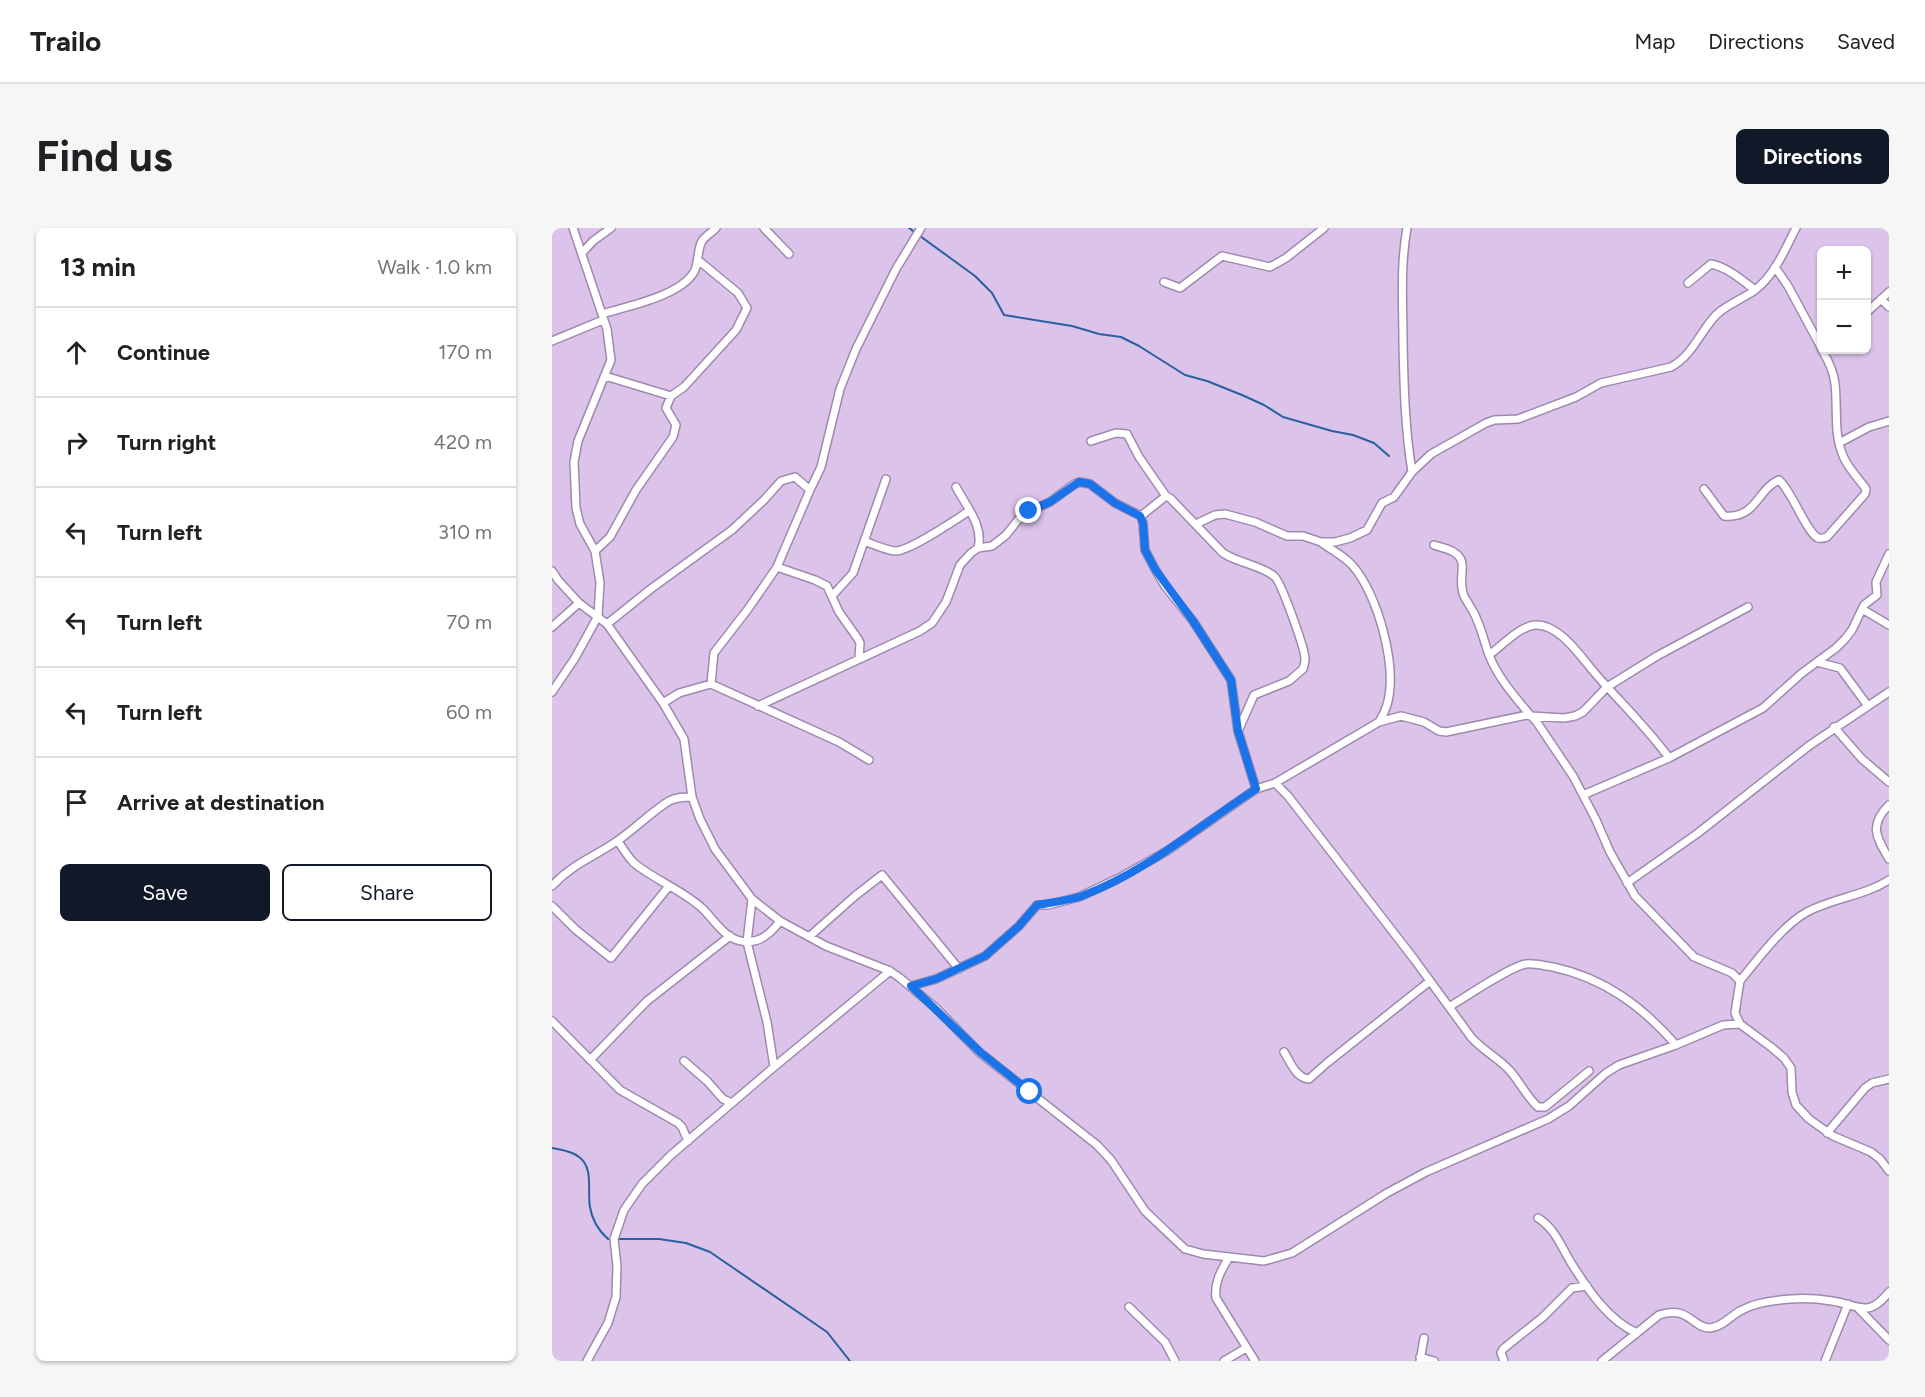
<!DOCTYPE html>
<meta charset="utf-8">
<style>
body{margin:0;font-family:Figtree,sans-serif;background:#f6f6f6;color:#202124}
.controls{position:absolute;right:18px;top:18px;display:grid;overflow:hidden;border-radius:9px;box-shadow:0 2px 4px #0004}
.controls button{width:54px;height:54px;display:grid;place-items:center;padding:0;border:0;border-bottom:2px solid #e0e0e0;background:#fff;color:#202124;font:30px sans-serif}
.stop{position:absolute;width:18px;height:18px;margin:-14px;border:4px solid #1a73e8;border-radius:50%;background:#fff}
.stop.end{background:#1a73e8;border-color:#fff;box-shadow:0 2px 6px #0008}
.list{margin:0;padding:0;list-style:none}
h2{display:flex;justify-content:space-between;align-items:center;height:78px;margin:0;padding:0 24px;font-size:26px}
h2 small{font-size:20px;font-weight:400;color:#757577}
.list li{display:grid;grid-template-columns:39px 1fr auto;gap:18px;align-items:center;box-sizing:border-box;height:90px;padding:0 24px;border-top:2px solid #e0e0e0}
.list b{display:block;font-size:22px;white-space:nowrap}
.list em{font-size:20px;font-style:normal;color:#757577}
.actions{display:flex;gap:12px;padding:18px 24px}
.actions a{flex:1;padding:14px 0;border:2px solid #111827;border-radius:9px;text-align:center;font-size:21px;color:#111827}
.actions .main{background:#111827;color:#fff}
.icon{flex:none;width:33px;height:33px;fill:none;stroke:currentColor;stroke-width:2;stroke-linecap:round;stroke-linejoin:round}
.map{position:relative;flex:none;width:1337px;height:1133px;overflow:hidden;border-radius:9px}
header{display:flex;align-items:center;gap:36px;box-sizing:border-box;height:84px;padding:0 30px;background:#fff;border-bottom:2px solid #e0e0e0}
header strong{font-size:28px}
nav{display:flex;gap:33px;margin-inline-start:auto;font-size:21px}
.intro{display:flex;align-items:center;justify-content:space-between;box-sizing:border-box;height:144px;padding:0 36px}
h1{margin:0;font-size:42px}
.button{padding:15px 27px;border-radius:9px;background:#111827;color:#fff;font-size:21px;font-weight:700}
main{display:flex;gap:36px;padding:0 36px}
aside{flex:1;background:#fff;border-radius:9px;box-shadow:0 2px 4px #0004}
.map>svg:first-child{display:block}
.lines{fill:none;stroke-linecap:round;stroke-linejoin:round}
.stream{stroke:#2960a0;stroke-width:2}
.minor-casing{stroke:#a089ae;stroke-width:10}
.minor{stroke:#fff;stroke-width:7}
.route{stroke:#1a73e8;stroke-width:8}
</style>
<header>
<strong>Trailo</strong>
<nav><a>Map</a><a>Directions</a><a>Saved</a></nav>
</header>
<div class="intro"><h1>Find us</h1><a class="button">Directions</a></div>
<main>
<aside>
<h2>13 min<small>Walk · 1.0 km</small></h2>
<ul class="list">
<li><svg class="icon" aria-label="ahead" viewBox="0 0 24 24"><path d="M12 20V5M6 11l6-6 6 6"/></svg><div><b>Continue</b></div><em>170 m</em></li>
<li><svg class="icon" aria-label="right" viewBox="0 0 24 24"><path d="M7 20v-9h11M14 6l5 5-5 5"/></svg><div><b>Turn right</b></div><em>420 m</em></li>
<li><svg class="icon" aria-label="left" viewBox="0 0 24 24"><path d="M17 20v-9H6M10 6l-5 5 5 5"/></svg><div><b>Turn left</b></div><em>310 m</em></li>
<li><svg class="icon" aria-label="left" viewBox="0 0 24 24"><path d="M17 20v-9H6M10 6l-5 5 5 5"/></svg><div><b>Turn left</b></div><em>70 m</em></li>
<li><svg class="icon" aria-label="left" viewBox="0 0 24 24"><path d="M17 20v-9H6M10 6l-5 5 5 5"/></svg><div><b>Turn left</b></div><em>60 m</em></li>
<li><svg class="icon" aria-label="arrive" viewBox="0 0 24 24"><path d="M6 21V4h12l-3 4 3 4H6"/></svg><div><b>Arrive at destination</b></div></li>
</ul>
<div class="actions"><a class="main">Save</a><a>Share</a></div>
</aside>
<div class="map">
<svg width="1337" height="1133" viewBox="0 0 1337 1133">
<rect width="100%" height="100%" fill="#dbc3ea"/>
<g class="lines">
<!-- stream -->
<path class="stream" d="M357,0l66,48 17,17 12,22 68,11 27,8 22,3 18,9 46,29 22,6 35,14 22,10 19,12 49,14 21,4 21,8 15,13
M0,920c9,2 20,3 27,9 15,10 8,35 11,50 2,13 8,23 18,32h51l27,4 24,9 117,80 23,29"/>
<defs>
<path id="minor" d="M212,0l25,26
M855,0c-7,39 -4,76 -4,115 1,44 2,86 9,129
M30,25l11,-12 18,-13
M1223,39l13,19 34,63
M612,54l16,6 42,-32 48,11 16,-9 38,-30
M1136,55l23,-19c16,3 31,16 44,26
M1329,71l8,8
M1314,85l23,-21
M50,86c26,-8 78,-18 92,-42 5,-9 3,-22 8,-31 4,-5 10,-9 14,-13
M0,113l51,-21
M53,148l66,20
M539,213l25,-8 11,1 12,23 27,39
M1287,215l30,-16 20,-6
M404,259c10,19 28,39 22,61
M1152,261l20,27c33,3 33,-27 55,-36 13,11 27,52 39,58 4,1 5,0 9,-1l38,-43 1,-5c-7,-10 -17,-20 -22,-31 -11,-23 -6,-49 -9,-74 -1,-12 -7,-24 -13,-34
M589,288l25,-20 4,2 53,55c15,10 37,12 51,23 7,5 31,73 31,83 0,4 -1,7 -2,10l-14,12 -35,14 -15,34
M644,296l19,-9 10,-1 30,8 32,14h16l18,6h14l15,-4 17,-8 15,-27 12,-6 18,-25 19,-18 55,-31 8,-3 24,-1 58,-22 25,-14 70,-16c21,-11 29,-35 45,-52 11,-11 27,-16 39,-25 20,-15 30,-41 41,-62
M312,313c9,3 21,9 31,10 15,0 60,-31 74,-40
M770,315c10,7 22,13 30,22 26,29 46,102 35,140 -2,6 -5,12 -8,17
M882,317c9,3 23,5 27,15 4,7 -3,22 3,36 4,8 10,15 13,24 5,11 8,24 12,35 9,23 26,42 42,61l33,2 11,-2 8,-4 24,-25 50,-31 91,-49
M43,323l15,-14 26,-47 37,-53 3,-12 -10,-17 5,-12 13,-9 52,-57 11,-22 -9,-15 -40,-33
M225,339l38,13 12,6 12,26 19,27 2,4 -1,15
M0,343l6,9 21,23 28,21 56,79 21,36 8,58 8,22 15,30 37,50 28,22 46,25 64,25 10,7 36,30 43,44 118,93 14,15 34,51 40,38 18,5 61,7 28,-8 95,-60 39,-21 122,-53 21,-13 37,-33 13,-8 57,-20 47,-20 17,-1 31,23 13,11 7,10 1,24 4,13 13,14 24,17 38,16 9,7 9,12
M280,368l21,-23 33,-94
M1310,381l27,16
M55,396l45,-36 80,-58 32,-30 17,-19 14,-4 15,13
M0,399l27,-24
M937,427c13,-9 29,-28 46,-30 10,-1 21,6 28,12 14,12 25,29 37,42 23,26 48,50 69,79
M1265,434l23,6 28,38
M159,456l128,58 30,18
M0,464l23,-34 23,-42 2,-33 -5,-32 -15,-27 -4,-16 -2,-46 4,-21 33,-81 -4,-31 -34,-101
M111,475l16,-10 32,-9 3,-31 34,-44 29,-42 33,-77 11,-23 19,-78 16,-40 40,-80 25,-41
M206,478l162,-75 12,-8 14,-21 14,-37 11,-12 7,-5 14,-2 14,-11 16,-20 28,-13 23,-17 6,-3 11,2 25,19 26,13 2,7 2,27 10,19 10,17 28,35 38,59 7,51 18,58
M1282,499l28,32 27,23
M723,555l13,13 126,163 57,78c12,14 29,22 40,35 10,12 16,25 27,35h7l44,-36
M1031,567l86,-37 94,-50 39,-35 34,-25 9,-9 7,-9 12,-25 13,-10 -1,-13 13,-28
M1337,577c-21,21 -12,33 0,54
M66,613c5,8 10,16 16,22 22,18 49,27 69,46 10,10 21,27 34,31 19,6 32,-4 43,-19
M1075,655l71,-50 112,-88 79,-53
M0,658c20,-22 42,-29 65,-45 18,-12 34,-29 52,-40 7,-4 15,-4 23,-4
M200,671l-5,43 20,80 7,45
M0,678l23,23 36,29 58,-72
M258,708l45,-40 27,-21 77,94
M1188,753c17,-21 44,-57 67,-69 26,-14 57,-16 82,-32
M359,758l25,-7 49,-23 34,-30 18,-21h11l31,-8 40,-19 48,-27 89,-62 19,-6 104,-61 22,-6 23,6 15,9 7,1 81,-17 4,1 5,5 37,55 23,44 14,32 25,44 59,61 38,16 8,8 -5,32 5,11
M897,779c15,-9 62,-41 77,-43 8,-1 19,2 27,3 51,11 89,39 123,78
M0,793l68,69 58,33 4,4 6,14
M732,824c7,11 12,26 25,27l18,-16 103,-82
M38,832l57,-59 83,-65
M132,833l23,20 16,18 9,4
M1275,905l38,-45 7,-5 17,-4
M986,990c18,11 24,31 35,48 16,25 36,55 64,67
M677,1029c-8,14 -15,25 -13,41l39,63
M577,1079l36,35 10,19
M1307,1081l30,31
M868,1129l14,4
M35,1133l21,-38 8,-26 1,-31 -3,-27 10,-29 18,-26 29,-29 103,-88 116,-96
M672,1133l22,-13
M868,1133l4,-23
M952,1133l-3,-8 2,-4 40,-32 29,-29 15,-2
M1050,1133l57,-46c30,-10 33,13 51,13 13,-1 21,-13 32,-18 14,-8 33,-10 49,-11 14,-1 28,0 41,2 27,4 36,18 57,-9
M1273,1133l23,-57"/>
</defs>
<!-- minor casing -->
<use href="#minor" class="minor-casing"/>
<!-- minor -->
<use href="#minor" class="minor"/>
</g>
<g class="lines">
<!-- route -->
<path class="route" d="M477,283l21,-9 29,-20 11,2 25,19 25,13 3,7 2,27 10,19 38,52 38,59 7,51 18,58c-57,37 -110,83 -174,107 -15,5 -30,6 -45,9l-18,21 -34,30 -49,23 -25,7 69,66 50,40"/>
</g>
</svg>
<div class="controls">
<button>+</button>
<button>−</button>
</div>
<div class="stop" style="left:478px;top:864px"></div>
<div class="stop end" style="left:477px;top:283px"></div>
</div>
</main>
